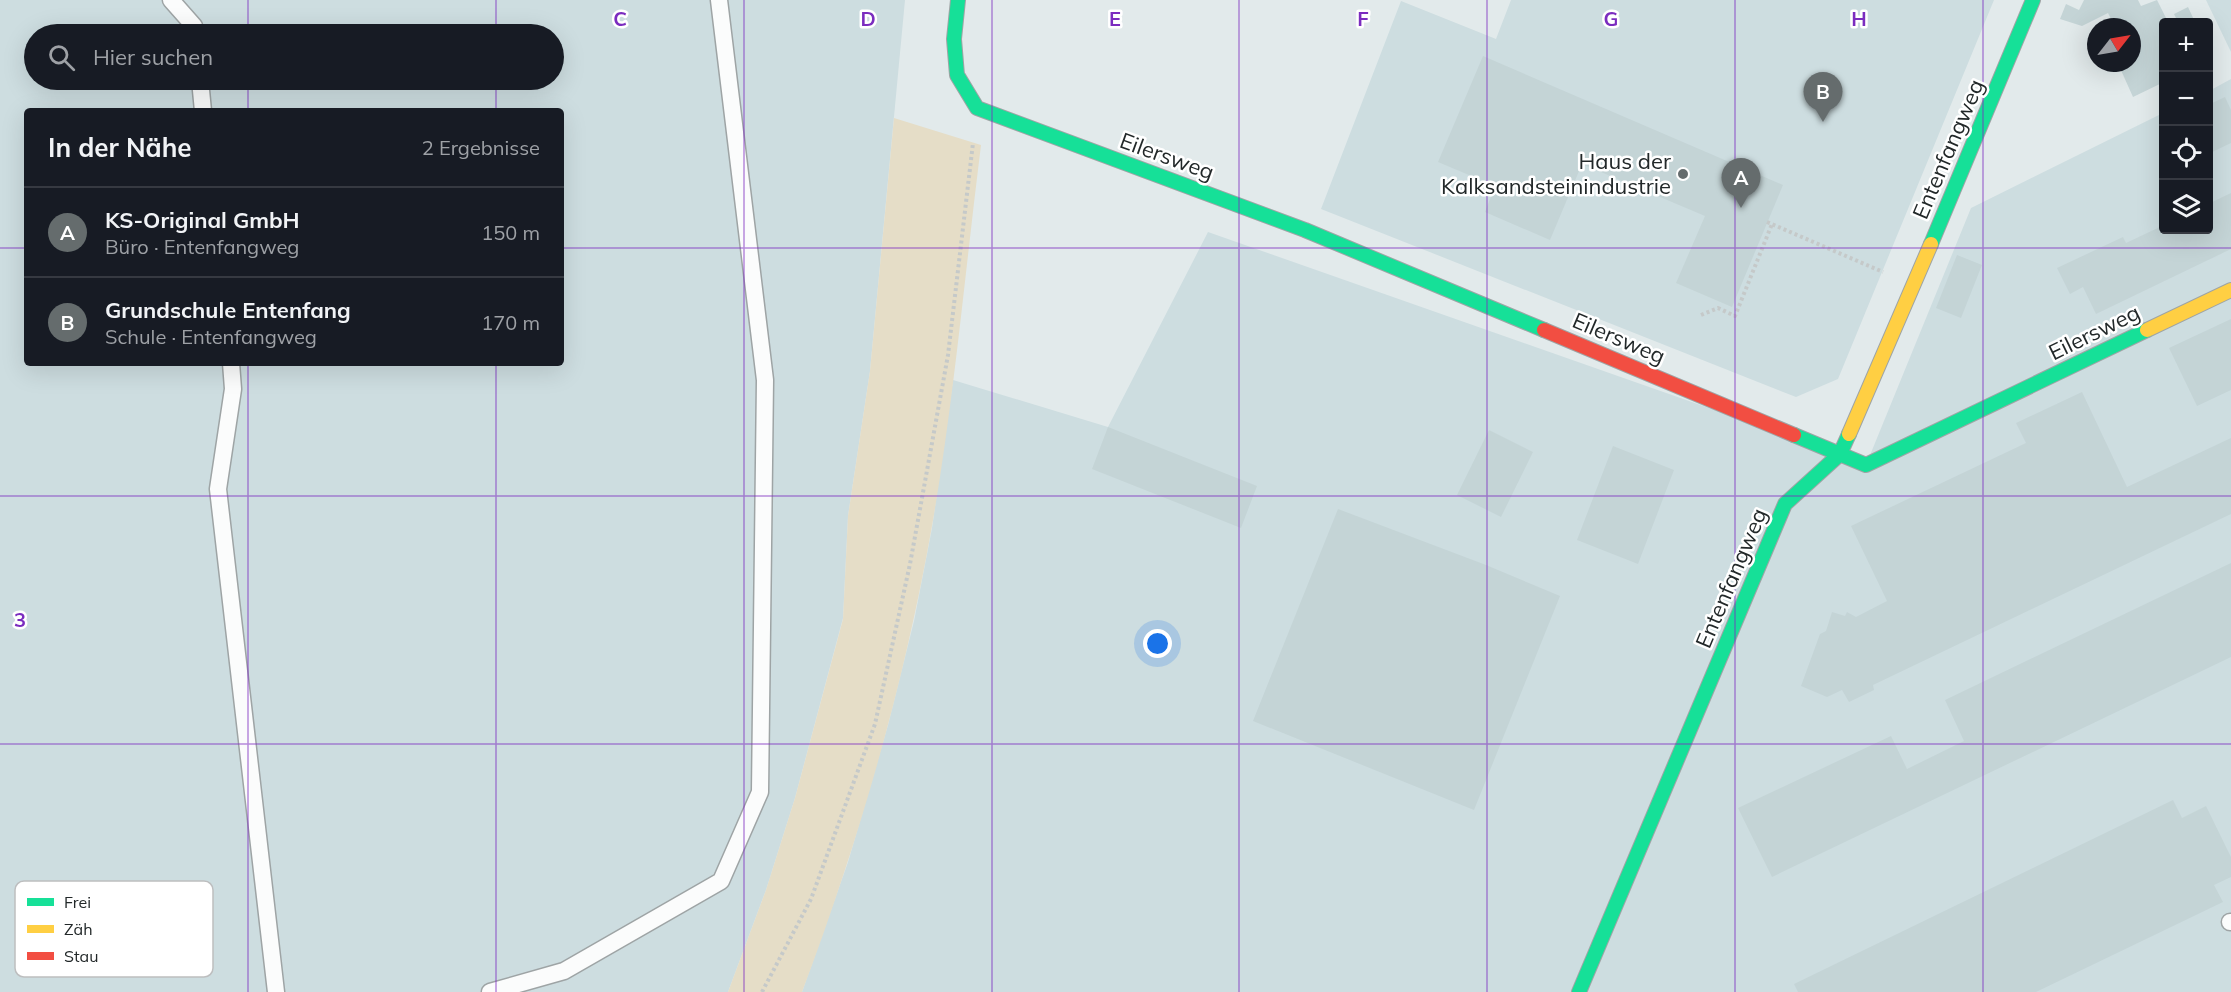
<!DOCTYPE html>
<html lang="de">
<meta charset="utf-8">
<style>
body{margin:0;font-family:Mulish,sans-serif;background:#242831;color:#f1f3f6}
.controls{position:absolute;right:18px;top:18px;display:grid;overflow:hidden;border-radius:6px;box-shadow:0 6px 24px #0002}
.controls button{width:54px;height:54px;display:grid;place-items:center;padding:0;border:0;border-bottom:2px solid #363941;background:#171b24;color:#f1f3f6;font:30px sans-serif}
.compass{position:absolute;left:2087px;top:18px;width:54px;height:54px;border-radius:50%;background:#171b24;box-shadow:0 6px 24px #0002;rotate:59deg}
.you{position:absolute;left:1158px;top:644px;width:21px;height:21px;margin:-15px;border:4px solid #fff;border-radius:50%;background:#1a73e8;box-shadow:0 0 0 9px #1a73e833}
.badge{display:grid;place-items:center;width:39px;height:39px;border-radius:50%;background:#656c6d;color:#fff;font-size:20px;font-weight:700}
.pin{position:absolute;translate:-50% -50px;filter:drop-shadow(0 2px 3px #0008)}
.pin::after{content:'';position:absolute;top:32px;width:21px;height:18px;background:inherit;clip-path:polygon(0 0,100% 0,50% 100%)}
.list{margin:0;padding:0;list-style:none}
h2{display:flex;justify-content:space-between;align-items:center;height:78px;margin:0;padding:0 24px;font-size:26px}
h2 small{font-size:20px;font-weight:400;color:#9ea1a6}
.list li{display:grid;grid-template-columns:39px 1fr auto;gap:18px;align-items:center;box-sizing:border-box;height:90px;padding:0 24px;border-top:2px solid #363941}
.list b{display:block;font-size:22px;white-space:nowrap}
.list p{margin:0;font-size:20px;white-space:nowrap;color:#9ea1a6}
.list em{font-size:20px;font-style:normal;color:#9ea1a6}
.icon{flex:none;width:33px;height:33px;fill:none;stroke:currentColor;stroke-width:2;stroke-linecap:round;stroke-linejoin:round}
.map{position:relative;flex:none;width:2231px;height:992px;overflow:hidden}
.search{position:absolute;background:#171b24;box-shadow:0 6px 24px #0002;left:24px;top:24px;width:540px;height:66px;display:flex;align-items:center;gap:15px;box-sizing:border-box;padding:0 21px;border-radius:33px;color:#9ea1a6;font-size:22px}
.panel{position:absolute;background:#171b24;box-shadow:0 6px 24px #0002;left:24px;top:108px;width:540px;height:258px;border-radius:6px}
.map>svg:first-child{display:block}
.built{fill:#cddde0;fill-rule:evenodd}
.green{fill:#e5ddc7}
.building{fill:#c4d4d6}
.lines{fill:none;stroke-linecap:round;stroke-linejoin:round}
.lane-casing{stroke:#9ea4a5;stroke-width:19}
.fast-casing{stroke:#9ea4a5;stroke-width:16}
.slow-casing{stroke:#9ea4a5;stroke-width:16}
.jam-casing{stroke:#9ea4a5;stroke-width:16}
.path{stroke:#c5c9c9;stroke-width:4;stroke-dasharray:3 3;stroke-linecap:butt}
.lane{stroke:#fbfcfc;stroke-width:16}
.fast{stroke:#16e098;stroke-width:14}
.slow{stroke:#ffcf43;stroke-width:14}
.jam{stroke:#f24e42;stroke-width:14}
.grid{fill:none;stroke:#7b2cbf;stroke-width:1.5;stroke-opacity:0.55}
.poi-dot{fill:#656c6d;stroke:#fff;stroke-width:2}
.labels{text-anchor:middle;stroke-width:5;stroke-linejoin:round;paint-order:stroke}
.street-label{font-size:22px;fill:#222829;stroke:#fff}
.poi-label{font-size:22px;fill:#222829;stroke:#fff;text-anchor:end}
.key{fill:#fff;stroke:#bdbebf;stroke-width:1.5}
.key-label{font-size:16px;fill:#222829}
.grid-label{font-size:20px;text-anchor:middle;font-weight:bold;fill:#7b2cbf;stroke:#fff;stroke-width:5;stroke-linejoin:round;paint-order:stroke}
</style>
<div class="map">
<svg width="2231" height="992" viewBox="0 0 2231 992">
<rect width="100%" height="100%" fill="#e2eaeb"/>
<!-- built -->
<path class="built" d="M0,0h905l-35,371 -22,145 -5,102 -48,180 -29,92 -38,102h-728zM34,34h520v46h-520zM27,111h534v252h-534z
M1511,0h483l-156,379 -42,18 -475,-188 80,-208 95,38z
M2206,0h25v52l-13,-27z
M2231,79v913h-1429l46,-130 40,-137 26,-104 18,-93 21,-148 155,47 100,-195 632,222 26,11 105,-257 192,-95 1,117h44l1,-139z"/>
<!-- green -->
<path class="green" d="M894,118l87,27c-16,127 -27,255 -49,381 -28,159 -73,315 -130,466h-74l38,-102 29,-92 48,-179 5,-103 22,-145z"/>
<!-- building -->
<path class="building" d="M2084,0h54l3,6 16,-6 11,22h-4v60l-31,15 -13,-29 13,-6 -1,-35h-17l-7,-14 -26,13 -22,-7 6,-15 13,6z
M2188,7l7,15h-17l-4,-8z
M1483,56l300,129 -51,122 -56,-24 29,-67 -123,-52 -32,76 -65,-28 10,-26 -57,-24z
M2225,97l6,13v33l-23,11v-49z
M2231,193v56l-135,65 -13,-27 -13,7 -13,-26 66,-31 3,6 38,-18v5h44v-26z
M1957,255l25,10 -21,53 -25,-10z
M2231,319v71l-34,16 -28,-58z
M2082,392l45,95 104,-49v76l-358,171 1,5 -25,12 -7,-12 -15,7 -26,-11 19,-52 6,-3 6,-19 13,4 2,-4 9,5 31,-16 -36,-75 175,-83 -10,-20z
M1108,427l149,59 -16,42 -149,-59z
M1489,430l44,22 -32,65 -44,-22z
M1613,446l61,24 -36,94 -61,-24z
M1338,509l148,56 74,31 -86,214 -221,-89z
M2231,563v94l-459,220 -34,-69 153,-72 16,33 57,-28 -19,-41z
M2173,800l9,18 24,-12 21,43 4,8v20l-17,8 9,17 -187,90h-238l-4,-8z"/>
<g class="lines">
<defs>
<path id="lane" d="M171,0l23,26 1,8
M200,80l3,31
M231,363l2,26 -15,100 58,503
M2230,922h1
M490,992l74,-21 157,-90 39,-89 5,-412 -46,-380"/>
<path id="fast" d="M958,0l-4,39 3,36 20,33 328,122 239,100
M1931,244l102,-244
M1794,435l72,30 281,-135
M1579,992l206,-488 55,-50 9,-20"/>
<path id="slow" d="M2147,330l84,-40
M1849,434l82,-190"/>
<path id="jam" d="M1544,330l250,105"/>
</defs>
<!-- lane casing -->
<use href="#lane" class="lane-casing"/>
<!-- fast casing -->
<use href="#fast" class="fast-casing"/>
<!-- slow casing -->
<use href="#slow" class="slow-casing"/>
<!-- jam casing -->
<use href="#jam" class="jam-casing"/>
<!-- path -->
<path class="path" d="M1767,222l116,50
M1701,315l17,-7 17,8 37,-92
M762,992l49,-93 64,-175 35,-160 38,-209 25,-212"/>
<!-- lane -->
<use href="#lane" class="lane"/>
<!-- fast -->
<use href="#fast" class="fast"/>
<!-- slow -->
<use href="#slow" class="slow"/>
<!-- jam -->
<use href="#jam" class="jam"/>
</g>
<!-- grid -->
<path class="grid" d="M248,0v34M496,0v34M744,0v992M992,0v992M1239,0v992M1487,0v992M1735,0v992M1983,0v992M248,80v31M496,80v31M0,248h27M561,248h1670M248,363v629M496,363v629M0,496h2231M0,744h2231"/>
<!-- markers -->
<circle class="poi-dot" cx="1683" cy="174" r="6"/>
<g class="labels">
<!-- street labels -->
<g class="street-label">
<text transform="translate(1948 149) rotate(-67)" y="8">Entenfangweg</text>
<text transform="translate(1167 156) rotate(20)" y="8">Eilersweg</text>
<text transform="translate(2094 332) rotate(-26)" y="8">Eilersweg</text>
<text transform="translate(1619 338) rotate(23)" y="8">Eilersweg</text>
<text transform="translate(1731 578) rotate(-67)" y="8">Entenfangweg</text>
</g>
<!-- poi labels -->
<g class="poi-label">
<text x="1671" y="169">Haus der<tspan x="1671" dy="25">Kalksandsteinindustrie</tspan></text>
</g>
</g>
<!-- legend -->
<rect x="15" y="881" width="198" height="96" rx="9" class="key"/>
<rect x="27" y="898" width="27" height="8" fill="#16e098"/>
<rect x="27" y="925" width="27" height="8" fill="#ffcf43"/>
<rect x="27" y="952" width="27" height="8" fill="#f24e42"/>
<g class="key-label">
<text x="64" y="908">Frei</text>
<text x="64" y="935">Zäh</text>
<text x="64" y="962">Stau</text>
</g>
<g class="grid-label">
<text x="620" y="26">C</text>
<text x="868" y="26">D</text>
<text x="1115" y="26">E</text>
<text x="1363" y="26">F</text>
<text x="1611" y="26">G</text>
<text x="1859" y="26">H</text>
<text x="20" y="627">3</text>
</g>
</svg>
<div class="controls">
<button>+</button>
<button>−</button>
<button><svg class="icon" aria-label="locate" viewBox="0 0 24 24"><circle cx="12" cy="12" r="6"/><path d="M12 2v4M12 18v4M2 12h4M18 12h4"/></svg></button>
<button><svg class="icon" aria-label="layers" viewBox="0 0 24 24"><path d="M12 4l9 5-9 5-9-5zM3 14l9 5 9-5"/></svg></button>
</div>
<svg class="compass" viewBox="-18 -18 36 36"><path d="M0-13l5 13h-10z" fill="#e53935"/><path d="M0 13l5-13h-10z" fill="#9ea1a6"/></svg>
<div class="you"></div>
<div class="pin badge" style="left:1741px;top:208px">A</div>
<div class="pin badge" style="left:1823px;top:122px">B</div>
<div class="search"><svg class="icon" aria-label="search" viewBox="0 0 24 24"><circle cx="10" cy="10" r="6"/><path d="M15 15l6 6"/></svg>Hier suchen</div>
<section class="panel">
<h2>In der Nähe<small>2 Ergebnisse</small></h2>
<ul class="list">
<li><span class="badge">A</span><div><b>KS-Original GmbH</b><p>Büro · Entenfangweg</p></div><em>150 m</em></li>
<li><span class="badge">B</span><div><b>Grundschule Entenfang</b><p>Schule · Entenfangweg</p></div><em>170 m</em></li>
</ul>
</section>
</div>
